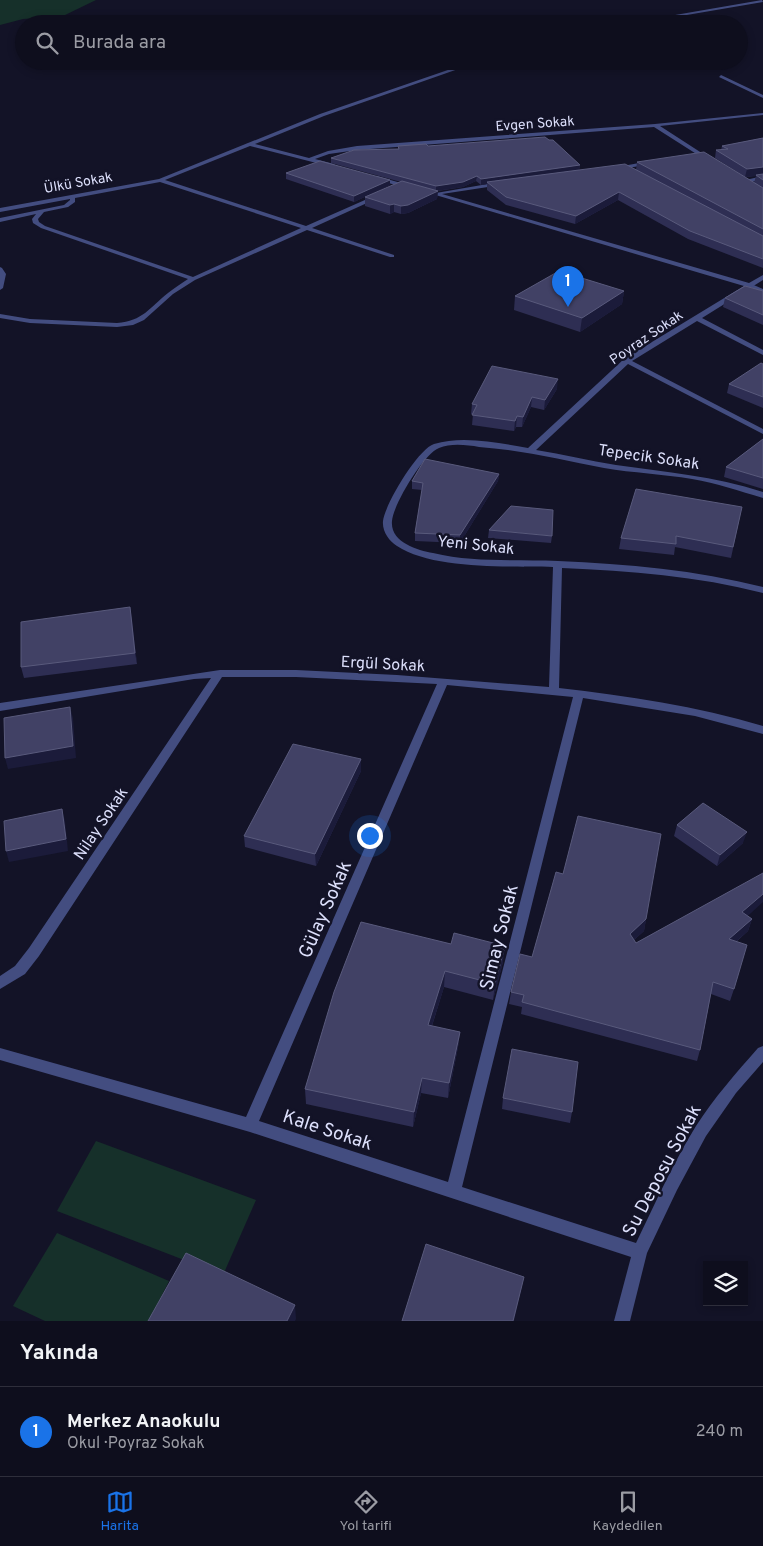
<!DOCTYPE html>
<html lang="tr">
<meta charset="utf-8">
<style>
body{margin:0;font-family:Overpass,sans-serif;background:#1c1c2a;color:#f1f3f6}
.controls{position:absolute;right:15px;bottom:15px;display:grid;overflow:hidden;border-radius:0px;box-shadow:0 2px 8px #0003}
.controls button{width:45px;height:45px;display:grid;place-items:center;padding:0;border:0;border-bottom:1px solid #2e2e3b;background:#0e0e1d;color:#f1f3f6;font:25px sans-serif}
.you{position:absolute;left:369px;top:835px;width:18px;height:18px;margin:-12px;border:4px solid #fff;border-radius:50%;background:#1a73e8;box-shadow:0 0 0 8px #1a73e833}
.badge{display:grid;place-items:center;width:32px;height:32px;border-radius:50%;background:#1a73e8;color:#fff;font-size:16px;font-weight:700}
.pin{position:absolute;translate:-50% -41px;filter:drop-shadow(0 1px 2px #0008)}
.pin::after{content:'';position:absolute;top:26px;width:18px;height:15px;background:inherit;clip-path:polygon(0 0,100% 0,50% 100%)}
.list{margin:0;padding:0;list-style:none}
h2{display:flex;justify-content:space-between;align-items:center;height:65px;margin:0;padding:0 20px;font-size:21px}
h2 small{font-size:16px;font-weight:400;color:#9b9ca4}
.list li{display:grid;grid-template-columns:32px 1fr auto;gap:15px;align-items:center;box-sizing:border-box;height:90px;padding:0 20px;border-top:1px solid #2e2e3b}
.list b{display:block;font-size:19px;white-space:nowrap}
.list p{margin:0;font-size:16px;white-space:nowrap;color:#9b9ca4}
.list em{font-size:16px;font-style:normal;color:#9b9ca4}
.icon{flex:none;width:28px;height:28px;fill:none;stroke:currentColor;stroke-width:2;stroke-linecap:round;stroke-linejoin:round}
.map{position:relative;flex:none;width:763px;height:1321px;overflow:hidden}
.search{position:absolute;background:#0e0e1d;box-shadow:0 2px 8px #0003;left:15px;right:15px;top:15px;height:55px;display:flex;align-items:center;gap:12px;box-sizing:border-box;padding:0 18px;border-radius:28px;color:#9b9ca4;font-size:19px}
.sheet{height:155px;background:#0e0e1d}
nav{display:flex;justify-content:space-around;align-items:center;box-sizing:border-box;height:70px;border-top:1px solid #2e2e3b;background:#0e0e1d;font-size:14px;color:#9b9ca4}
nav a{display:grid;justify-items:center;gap:2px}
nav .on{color:#1a73e8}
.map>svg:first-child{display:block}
.green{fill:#16302a}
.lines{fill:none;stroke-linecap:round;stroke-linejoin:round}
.service{fill:#434d80;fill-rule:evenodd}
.minor{fill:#434d80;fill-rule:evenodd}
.wall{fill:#2e2e53}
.shaded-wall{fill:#1b1b3a}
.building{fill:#414165;stroke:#595a7c}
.labels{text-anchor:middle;stroke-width:5;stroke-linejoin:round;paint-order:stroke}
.far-street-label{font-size:14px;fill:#dcdffb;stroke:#131327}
.street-label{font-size:16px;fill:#dcdffb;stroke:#131327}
.near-street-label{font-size:19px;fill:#dcdffb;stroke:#131327}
</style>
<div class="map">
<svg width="763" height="1321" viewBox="0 0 763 1321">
<rect width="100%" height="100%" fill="#131327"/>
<!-- green -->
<path class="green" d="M0,0h96l-33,16 -40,3 -23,6z
M96,1141l160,59 -33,75 -166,-64z
M57,1233l112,48 -20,40h-104l-32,-15z"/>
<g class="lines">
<!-- service -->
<path class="service" d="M721,75l42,20v3l-44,-21z
M749,283l14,6v4l-16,-7 -1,-1z"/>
<!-- minor -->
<path class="minor" d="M762,0l1,2 -129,22h-11z
M474,61h7l-157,55 -69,28 54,14 19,-7 29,-5 298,-22 108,-11v2l-103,11 51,33 1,1 -3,2 -55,-35 -297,23 -28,4 -14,5 19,5 1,1 -3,2 -82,-21 -85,34 141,46 68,-30h4v2l-66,30 82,27v2h-4l-83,-27 -112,50 -22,14 -29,26 -11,5 -16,2 -87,-4 -30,-5v-4l30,5 87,4c26,-2 32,-15 51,-30 6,-5 13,-9 20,-14l-147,-51 -8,-5 -1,-4 4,-5 -36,8v-4l64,-13 6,-5v-1l-70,13v-4l159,-29 161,-65zM160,182l141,46 -108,49 -148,-51 -6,-4 -1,-3 6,-7 24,-5 7,-5v-4z
M650,161l3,2 -1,1 -37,6 -3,-2z
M377,176l34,10 1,1 -3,2 -34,-10 -1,-1z
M763,176v4l-19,3 -3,-2z
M499,182l3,2 -1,1 -59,9 307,89 14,-8v5l-61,38 61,32v5l-66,-34 -65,40 131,68v5l-135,-70 -92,86c27,4 53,11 80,15 50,7 98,11 147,27v6c-24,-7 -46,-15 -71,-19 -29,-5 -59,-6 -88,-11 -42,-8 -83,-18 -125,-21 -12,-2 -28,-4 -40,1 -15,5 -46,57 -47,73 -2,21 25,29 41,32 41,10 83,6 125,8 69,3 138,9 205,26v6c-66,-17 -133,-22 -201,-25l-3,120c68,8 138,18 204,38v8l-68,-18 -112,-18 -121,489 174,56c19,-39 37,-80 60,-117 18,-28 40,-53 62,-78l5,-2v16l-27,31 -30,43 -29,54 -30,63 -17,68h-16l17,-64 -381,-125 -250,-72v-12l246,69 191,-433 -141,-7h-74l-183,279 -14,18 -25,15v-13l15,-10 14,-18 182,-270 -17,1 -194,32v-8l220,-33h76l101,5 152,12 4,-120c-42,-1 -120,3 -156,-21 -8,-5 -15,-15 -14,-25 2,-17 35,-72 51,-77 29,-9 65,-1 94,4l96,-89 120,-73 -322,-95 3,-2 11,4zM447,685l126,12 -125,485 -189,-61z
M0,267l2,1 4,6 -3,14 -3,2z"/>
</g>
<!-- wall -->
<path class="wall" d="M763,138v130l-75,-29 -70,-39 -43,24 -69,-19 -19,-15v-6l-6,1 -5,-4 -13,6 -25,4 -1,8 -29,14 -7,1 -7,-2 -4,2 -25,-8v-9l36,-15 -70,-19v-5l67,-9v-3h30l152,19 -1,5h57l1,-8 117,21 2,-7 -11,1 -30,-19 1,-8h5l1,-4z
M286,173l104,7v5l-36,17 -68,-23z
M624,291l-2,13 -42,28 -66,-22 1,-14z
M763,291v34l-40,-18 2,-9z
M763,364v44l-36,-15 2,-9z
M557,389l-13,21 -13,-3 -9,20h-6l-2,4 -42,-6 1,-11h-2l1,-10z
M763,439v50l-39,-12 2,-10z
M499,474l-1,7 -38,62 -45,-2v-8l7,-43 -10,-1v-8z
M742,507l-11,51 -56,-11 -1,8 -55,-6 2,-11z
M489,530l63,6 -1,7 -63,-5z
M130,607l7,57 -113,14 -3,-11z
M361,759v12l-45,95 -71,-19 -1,-11z
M677,825l66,18 -26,23 -43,-30z
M748,916l4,3 -4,12 -12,11 -2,47 -4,12 -19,-7 -11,56 -3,11 -176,-47 1,-7 -13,-3 2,-12 21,-35 114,-38 -2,12 -10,9 2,3z
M361,922l142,40 -10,38 -49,-13 -12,39 28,6 -2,15 -10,51 -27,-5 -8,34 -107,-23 -1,-15z
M503,1098l69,14 -2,11 -68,-14z"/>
<!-- shaded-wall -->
<path class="shaded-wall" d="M580,165l-1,5 -92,12v2l-6,1v-6z
M763,167v8l-18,2 2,-8z
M477,176l-1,5 -13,6 -27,4v-5z
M390,180v5l-36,17v-6z
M438,191l-1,8 -29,14 -7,1v-8z
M619,192l-1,8 -43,24 1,-8z
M394,204v8l-4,2v-9z
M624,291l-2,13 -42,28 2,-14z
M558,379l-1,10 -13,21 1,-10z
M532,397l-1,10 -9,20 1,-10z
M517,416l-1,11 -2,4 1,-10z
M499,474l-1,7 -38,62v-8z
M130,607l2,11 5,46 -2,-11z
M70,707l3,11 3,40 -68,11 -3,-11z
M361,759v12l-45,95 -1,-12z
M62,809l3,12 3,30 -59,11 -3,-11z
M747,832l-4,11 -26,23 3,-11z
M763,894v8l-24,22 3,-12z
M646,919l-2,12 -17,15 3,-12z
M752,919l-4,12 -23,20 4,-12z
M505,946l-2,16 -10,38 2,-16z
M445,971l-1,16 -17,54 1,-16z
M460,1032l-2,15 -10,51 1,-15z
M422,1078l-1,15 -8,34 1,-15z
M524,1277l-10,44h-1z
M295,1305l1,14 -1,2h-8z"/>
<!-- building -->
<path class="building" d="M545,137l4,3h4l27,25 -99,14 -4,-3 -14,6 -27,4 -105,-28 23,-8 45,-1 -1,-3 28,-2 2,2z
M763,138v29l-16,2 -31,-19 12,-1 -6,-3z
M704,152l59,36v41l-126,-67z
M320,161l70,19 -36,16 -68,-23z
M625,164l138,72v23l-73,-28 -71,-39 -43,24 -70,-19 -19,-15z
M763,174v6l-7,-5z
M402,181l36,10 -30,14 -7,1 -7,-2 -4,1 -25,-8z
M559,271l65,20 -42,27 -67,-22z
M745,286l18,5v24l-38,-17z
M761,363l2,1v33l-34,-13z
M492,366l66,13 -13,21 -13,-3 -9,20 -6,-1 -2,5 -43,-6 5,-10 -5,-1z
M763,439v39l-37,-11z
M425,459l74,15 -39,61 -45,-2 8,-50 -11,-2z
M636,489l106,18 -9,40 -57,-11v8l-55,-6z
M511,506l42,4 -1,26 -63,-6z
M130,607l5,46 -114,14v-45z
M70,707l3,39 -68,12 -1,-40z
M293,744l68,15 -46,95 -71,-18z
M703,803l44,29 -27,23 -43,-30z
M62,809l4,30 -60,12 -2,-30z
M578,816l83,18 -15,85 -16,15 6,9 127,-70v21l-21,18 10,7 -23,20 18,6 -13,44 -21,-7 -13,68 -178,-48 2,-7 -13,-3 9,-38 12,3 24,-85 7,2z
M361,922l90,22 3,-11 51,13 -10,38 -50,-13 -17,54 32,7 -11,51 -27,-5 -8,34 -109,-23 29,-97z
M512,1049l66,13 -6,50 -69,-14z
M426,1244l98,33 -11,44h-111z
M186,1253l109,52 -8,16h-139z"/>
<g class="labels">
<!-- far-street labels -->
<g class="far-street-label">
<text transform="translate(535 123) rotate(-4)" y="5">Evgen Sokak</text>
<text transform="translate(78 182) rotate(-10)" y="5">Ülkü Sokak</text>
<text transform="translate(646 337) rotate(-34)" y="5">Poyraz Sokak</text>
</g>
<!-- street labels -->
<g class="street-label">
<text transform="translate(649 456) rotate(8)" y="6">Tepecik Sokak</text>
<text transform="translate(476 544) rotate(6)" y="6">Yeni Sokak</text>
<text transform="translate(383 663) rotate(3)" y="6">Ergül Sokak</text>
<text transform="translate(100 823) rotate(-56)" y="6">Nilay Sokak</text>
</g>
<!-- near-street labels -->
<g class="near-street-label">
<text transform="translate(324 909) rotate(-66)" y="7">Gülay Sokak</text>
<text transform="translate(498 937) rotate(-76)" y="7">Simay Sokak</text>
<text transform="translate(328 1129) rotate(18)" y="7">Kale Sokak</text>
<text transform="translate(661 1170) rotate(-62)" y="7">Su Deposu Sokak</text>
</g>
</g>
</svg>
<div class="controls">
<button><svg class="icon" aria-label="layers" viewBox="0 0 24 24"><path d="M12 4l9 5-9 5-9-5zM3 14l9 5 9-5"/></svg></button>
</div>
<div class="you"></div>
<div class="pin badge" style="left:568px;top:307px">1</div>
<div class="search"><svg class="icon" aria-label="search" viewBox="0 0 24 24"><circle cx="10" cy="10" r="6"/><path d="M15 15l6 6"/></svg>Burada ara</div>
</div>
<section class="sheet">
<h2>Yakında<small></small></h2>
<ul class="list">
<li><span class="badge">1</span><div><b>Merkez Anaokulu</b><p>Okul · Poyraz Sokak</p></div><em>240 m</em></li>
</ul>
</section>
<nav>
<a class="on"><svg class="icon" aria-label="map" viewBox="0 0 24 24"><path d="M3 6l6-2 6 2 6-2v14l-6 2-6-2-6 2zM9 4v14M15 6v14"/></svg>Harita</a>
<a><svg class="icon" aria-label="directions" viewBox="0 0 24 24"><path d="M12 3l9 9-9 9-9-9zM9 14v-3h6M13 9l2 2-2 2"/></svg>Yol tarifi</a>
<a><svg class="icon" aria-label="saved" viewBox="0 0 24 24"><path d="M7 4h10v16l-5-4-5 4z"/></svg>Kaydedilen</a>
</nav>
